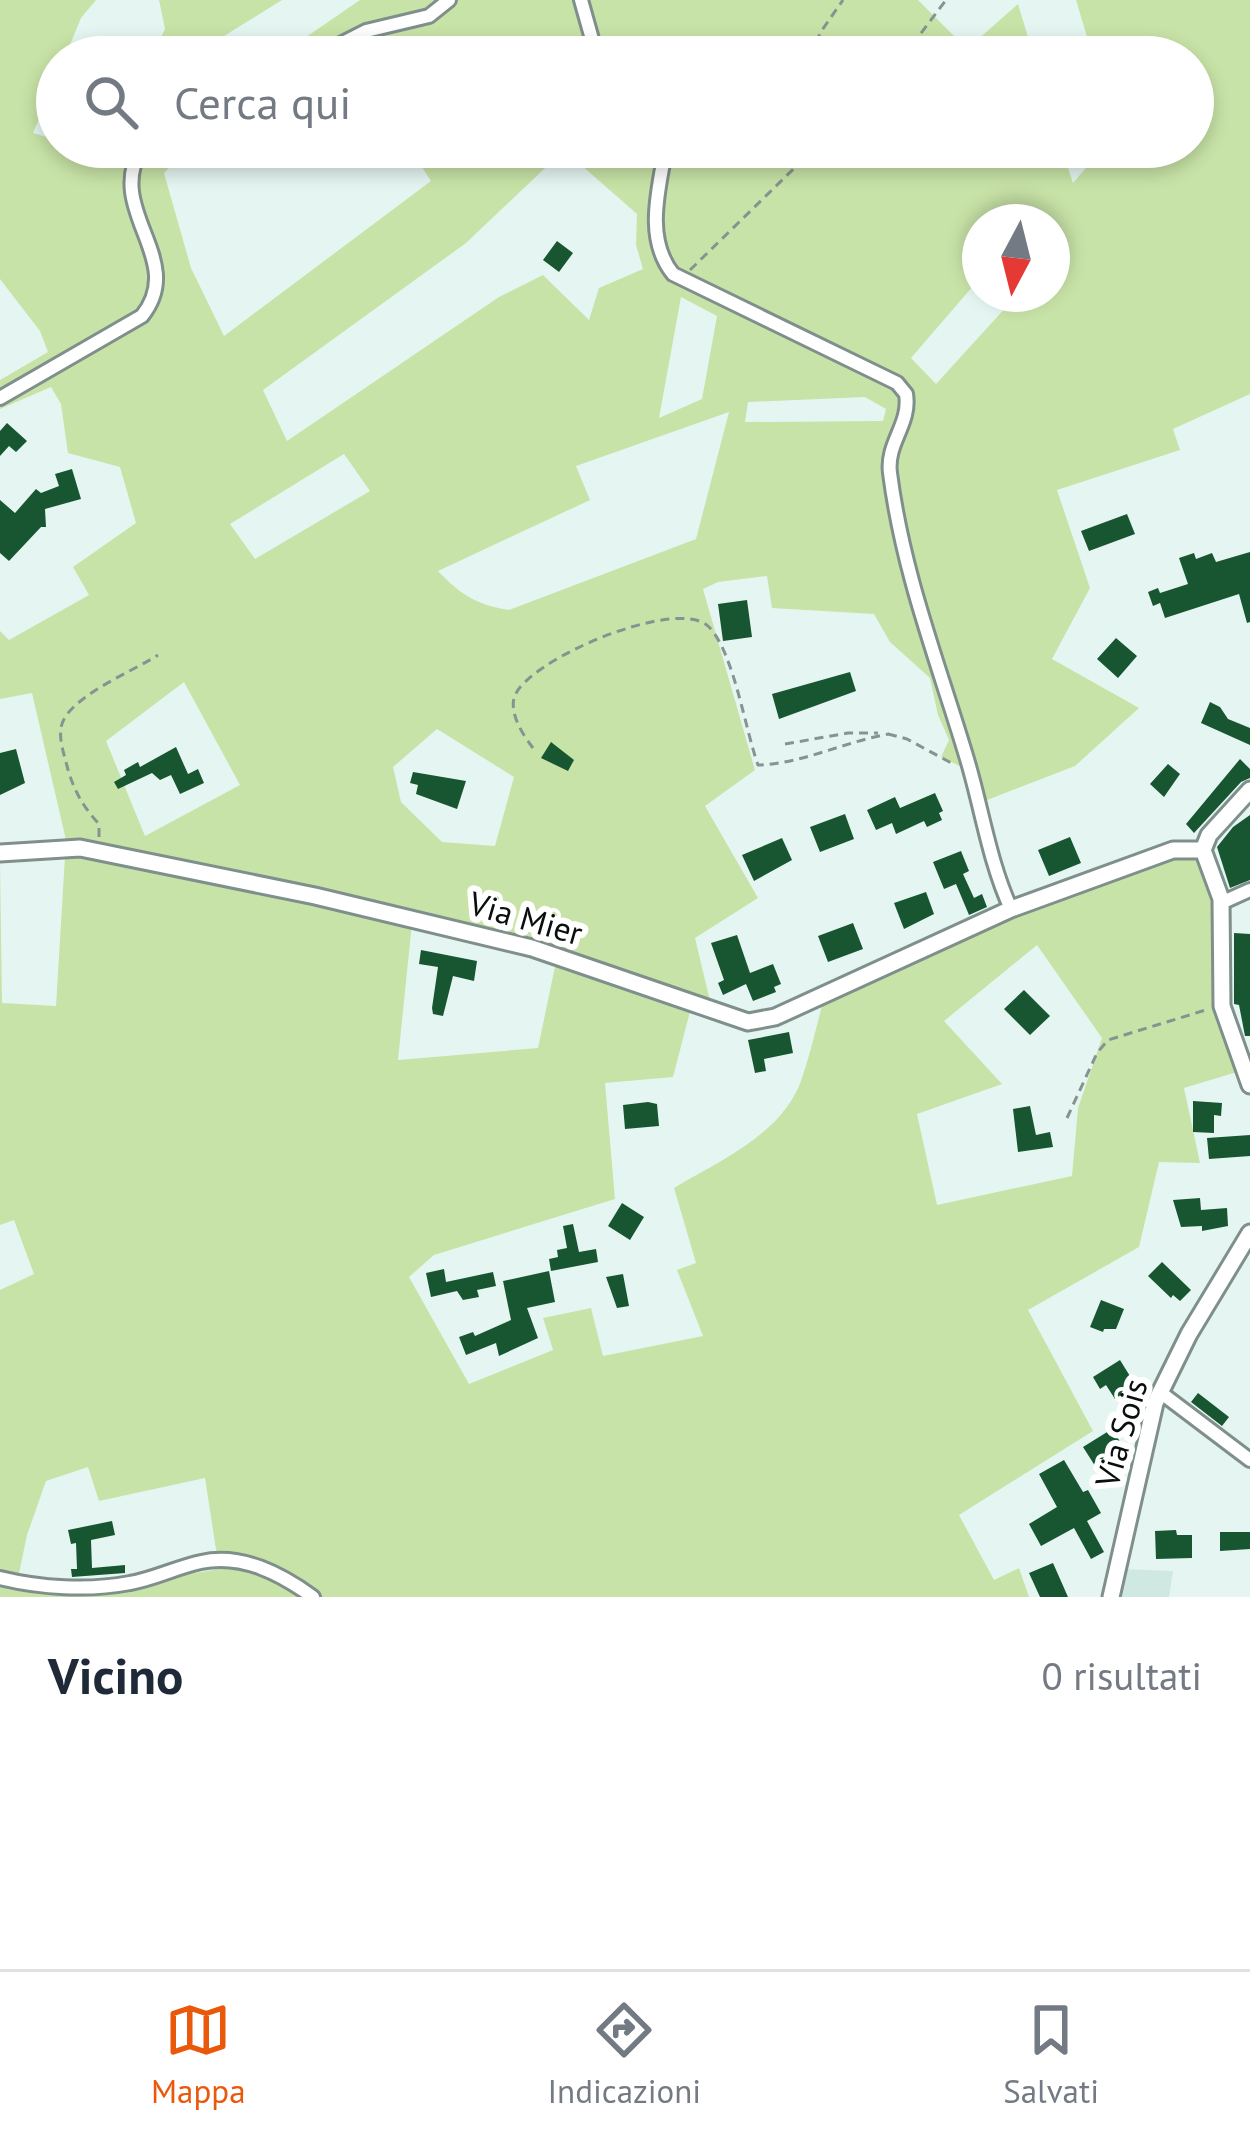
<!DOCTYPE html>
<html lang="it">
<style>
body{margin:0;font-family:"PT Sans",sans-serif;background:#f2f2f3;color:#1f2937}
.compass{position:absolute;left:962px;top:204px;width:108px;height:108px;border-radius:50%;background:#fff;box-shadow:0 6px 18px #0003;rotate:187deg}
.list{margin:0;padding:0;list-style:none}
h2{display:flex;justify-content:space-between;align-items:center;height:156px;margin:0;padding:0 48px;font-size:51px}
h2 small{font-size:39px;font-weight:400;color:#747a83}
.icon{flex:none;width:66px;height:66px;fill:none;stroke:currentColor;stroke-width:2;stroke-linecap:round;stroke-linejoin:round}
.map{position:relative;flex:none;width:1250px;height:1597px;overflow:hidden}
.search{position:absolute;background:#fff;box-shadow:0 6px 18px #0003;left:36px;right:36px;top:36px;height:132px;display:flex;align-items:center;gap:30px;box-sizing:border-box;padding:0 42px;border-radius:66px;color:#747a83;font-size:45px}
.sheet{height:372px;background:#fff}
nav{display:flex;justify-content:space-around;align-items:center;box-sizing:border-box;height:168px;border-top:3px solid #e0e1e3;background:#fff;font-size:33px;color:#747a83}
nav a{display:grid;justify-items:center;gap:6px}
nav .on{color:#ea580c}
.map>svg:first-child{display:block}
.built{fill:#cfe8e2}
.green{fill:#c8e3a7;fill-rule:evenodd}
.building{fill:#185631}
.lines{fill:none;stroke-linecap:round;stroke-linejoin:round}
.minor-casing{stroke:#7f8f8b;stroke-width:18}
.tertiary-casing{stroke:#7f8f8b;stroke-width:21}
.path{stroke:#879390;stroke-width:3;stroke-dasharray:9 6;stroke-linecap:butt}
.minor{stroke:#fff;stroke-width:12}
.tertiary{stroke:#fff;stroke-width:15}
.labels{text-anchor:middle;stroke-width:12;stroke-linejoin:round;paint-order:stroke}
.street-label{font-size:33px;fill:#090f0e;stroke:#fff}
</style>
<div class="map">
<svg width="1250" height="1597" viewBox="0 0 1250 1597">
<rect width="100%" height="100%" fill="#e5f6f2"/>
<!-- built -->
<path class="built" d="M1121,1569l52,2 -4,26h-54z"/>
<!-- green -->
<path class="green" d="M0,0h96l-15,18 -16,39h-8v19l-24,57 24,7v7h132l-25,26 27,95 33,68 207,-155 -22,-34h652l12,36 31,-36h89v-90h-100l-17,-57h174v394l-77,35 7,21 -123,40 33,98 -38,71 87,49 -64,58 -93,36 -8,-29 -33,-16 8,-17 -11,-25 -8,-37 -40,-36 -16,-28 -102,-6 -5,-32 -49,6 -15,7 52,181 -50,36 53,92 -63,40 16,67 -18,-5 -20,77 -68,6 10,116 -181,56 -25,22 60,107 84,-34 -10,-32 48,-10 12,48 100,-20 -26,-66 19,-7 -22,-75c45,-27 107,-53 127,-107 10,-29 17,-61 25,-91l348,-142 32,3 19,53 -3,87 25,78 -63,19 16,75 -41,-1 -20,85 -111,63 65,121 -134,84 35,65 25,-12 10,29h-1029v-307l34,-16 -20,-54 -14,5v-364l2,142 54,3 10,-166 -34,-147 -32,6v-68l9,9 80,-45 -16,-28 63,-44 -16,-56 -52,-14 -7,-49 -10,-17 -51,22v-29l48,-28 -8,-21 -40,-52zM564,150l73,64 -1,31 7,24 -44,19 -10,32 -46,-45 -44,22 -212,144 -24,-51 203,-147zM980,222h72v72h-34l-82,90 -25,-26 69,-80zM681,297l36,19 -15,83 -43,19zM865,397l21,12 -3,12 -138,1 3,-20zM729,412l-33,127 -187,71c-33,-5 -49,-16 -71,-39l152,-71 -14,-34zM344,454l26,37 -115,68 -25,-35zM184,682l56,103 -95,51 -39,-95zM437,729l77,48 -19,69 -53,-4 -41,-40 -8,-35zM412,923l144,39 -18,86 -140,12zM1037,945l65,93 -24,70 -6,68 -135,29 -20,-91 85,-30 -58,-63zM88,1467l11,34 106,-23 14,91 -130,22 -73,-3 11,-53 19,-54z
M159,0h123l-87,54 1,3h-44l13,-28z
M360,0h558l49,49 51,-45 16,53h-757z"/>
<!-- building -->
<path class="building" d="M557,241l16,12 -14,19 -16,-12z
M7,423l20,18 -11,11 -7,-6 -9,10v-25z
M72,469l9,30 -36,10 1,18h-5l-32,34 -9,-8v-53l15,13 21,-24 5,4 18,-7 -4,-12z
M1127,514l8,20 -46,17 -8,-20z
M1250,552v70l-3,1 -8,-29 -74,24 -5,-15 -7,3 -5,-14 10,-4 2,5 28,-9 -9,-26 15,-5 2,6 16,-6 4,9z
M747,600l5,37 -29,4 -5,-37z
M1116,638l21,18 -19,22 -21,-19z
M850,672l6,19 -77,28 -7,-25z
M1210,702l10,5 8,12 22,9v17l-49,-22z
M551,742l23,18 -6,11 -27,-13z
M176,747l12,27 10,-5 6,14 -24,11 -9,-19 -11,5 -8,-7 -34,16 -4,-7 12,-7 -2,-5 14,-8 2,5z
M16,749l9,34 -25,12v-42z
M1240,759l10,10v9l-9,4 -47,51 -8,-9z
M1168,764l12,10 -16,23 -14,-13z
M413,772l53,9 -9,28 -41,-15 2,-9 -8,-2z
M935,793l8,18 -4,2 3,7 -15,7 -3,-6 -28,13 -4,-11 -16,7 -9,-20 28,-13 5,11z
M845,814l9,25 -34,13 -10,-25z
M1250,815v65l-20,8 -13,-41 16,-20z
M1070,837l11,26 -32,13 -11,-26z
M782,838l10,22 -38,21 -12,-26z
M961,851l8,20 -6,3 11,24 8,-4 5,13 -18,8 -13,-31 -12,5 -11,-27z
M926,892l8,22 -30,15 -10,-26z
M853,923l10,26 -35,13 -10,-26z
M1234,933l16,1v102h-5l-6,-31 -5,-1z
M737,935l13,38 23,-9 8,20 -7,3 2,5 -23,9 -7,-17 -23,11 -5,-12 6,-3 -13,-37z
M421,950l56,11 -3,20 -21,-5 -10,40 -10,-2 -1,-6 6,-41 -19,-3z
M1024,990l26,26 -20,19 -26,-26z
M789,1032l4,21 -29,6 2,12 -11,2 -7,-33z
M1193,1101l29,2 -1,13 -7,-1v18l-21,-1z
M648,1102l9,2 2,22 -34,3 -2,-24z
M1030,1106l6,29 14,-3 3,15 -35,5 -5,-43z
M1250,1135v21l-41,3 -2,-21z
M1200,1198l1,12 26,-2 1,18 -26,5v-5l-21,1 -8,-27z
M622,1203l22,14 -14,23 -22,-14z
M573,1224l6,28 17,-3 2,13 -47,9 -2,-12 9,-2 -1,-7 10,-2 -4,-22z
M1162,1262l29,28 -11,11 -7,-6 -2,3 -23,-22z
M444,1269l2,13 47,-10 3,14 -19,4 2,7 -16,3 -6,-9 -26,6 -5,-24z
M549,1271l6,31 -28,6 11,30 -39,18 -3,-13 -30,12 -7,-18 14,-5 2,4 36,-16 -8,-39z
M623,1274l6,32 -12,2 -11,-31z
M1101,1300l23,9 -8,20h-12l-1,3 -13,-5z
M1120,1360l13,21 -7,5 2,4 -13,9 -9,-14 -6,4 -7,-12z
M1198,1393l31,24 -7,9 -31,-24z
M1112,1429l14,22 -29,18 -14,-22z
M1064,1460l19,32 5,-2 13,23 -14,8 17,31 -13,7 -17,-31 -33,18 -12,-22 28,-17 -18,-33z
M112,1521l3,14 -24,5 1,28 33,-3v8l-53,4 -1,-8h6l-1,-26 -5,1 -3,-14z
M1176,1530l1,5h15v23l-36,1 -1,-28z
M1220,1532h30v17l-30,2z
M1053,1563l15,34h-28l-11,-24z"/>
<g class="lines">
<defs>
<path id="minor" d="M581,0l16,57
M315,57l51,-26 63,-15 20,-16
M666,147c-7,41 -22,91 7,127l224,109 9,11c5,30 -20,49 -16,79 13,101 48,189 77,286 15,50 22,102 44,150
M0,398l142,-82c46,-57 -39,-106 0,-169
M1221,903l29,-13
M1160,1392l90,68
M0,1578c41,10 88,13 130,5 24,-4 47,-16 71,-21 41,-9 80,12 112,35"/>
<path id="tertiary" d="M1250,790l-41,45 -6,15 18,49 1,107 28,79
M0,853l80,-5 235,48 217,52 216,74 27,-5 236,-108 162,-59h30
M1111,1597l44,-194 34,-69 61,-101"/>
</defs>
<!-- minor casing -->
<use href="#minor" class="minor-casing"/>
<!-- tertiary casing -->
<use href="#tertiary" class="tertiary-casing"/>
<!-- path -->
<path class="path" d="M812,57l8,-24 23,-33
M903,57l43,-57
M690,270l126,-123
M888,734l19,5 48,26
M785,744l63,-11h30
M533,748c-10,-13 -23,-33 -19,-50 11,-38 165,-103 195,-71 25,26 36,102 49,138 44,-1 88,-24 131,-31
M99,837v-13c-16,-17 -26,-35 -32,-58 -3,-12 -8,-26 -6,-38 4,-30 73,-57 97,-73
M1067,1118l30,-65 11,-13 101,-31"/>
<!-- minor -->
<use href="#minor" class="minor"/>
<!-- tertiary -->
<use href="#tertiary" class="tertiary"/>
</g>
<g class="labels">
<!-- street labels -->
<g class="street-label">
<text transform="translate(526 918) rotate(16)" y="12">Via Mier</text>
<text transform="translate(1121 1433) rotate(-74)" y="12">Via Sois</text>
</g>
</g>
</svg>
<svg class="compass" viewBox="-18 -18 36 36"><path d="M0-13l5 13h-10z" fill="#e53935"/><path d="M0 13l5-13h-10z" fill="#747a83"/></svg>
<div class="search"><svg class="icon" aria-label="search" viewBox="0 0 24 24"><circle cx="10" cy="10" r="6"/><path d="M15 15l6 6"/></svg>Cerca qui</div>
</div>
<section class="sheet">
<h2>Vicino<small>0 risultati</small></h2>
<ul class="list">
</ul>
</section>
<nav>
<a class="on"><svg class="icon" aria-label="map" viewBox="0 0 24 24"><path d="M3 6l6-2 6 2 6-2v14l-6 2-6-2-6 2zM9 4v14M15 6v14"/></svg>Mappa</a>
<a><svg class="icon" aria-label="directions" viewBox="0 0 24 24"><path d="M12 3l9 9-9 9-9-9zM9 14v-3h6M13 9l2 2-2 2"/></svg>Indicazioni</a>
<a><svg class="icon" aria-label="saved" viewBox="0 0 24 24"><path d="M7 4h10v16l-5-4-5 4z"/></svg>Salvati</a>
</nav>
